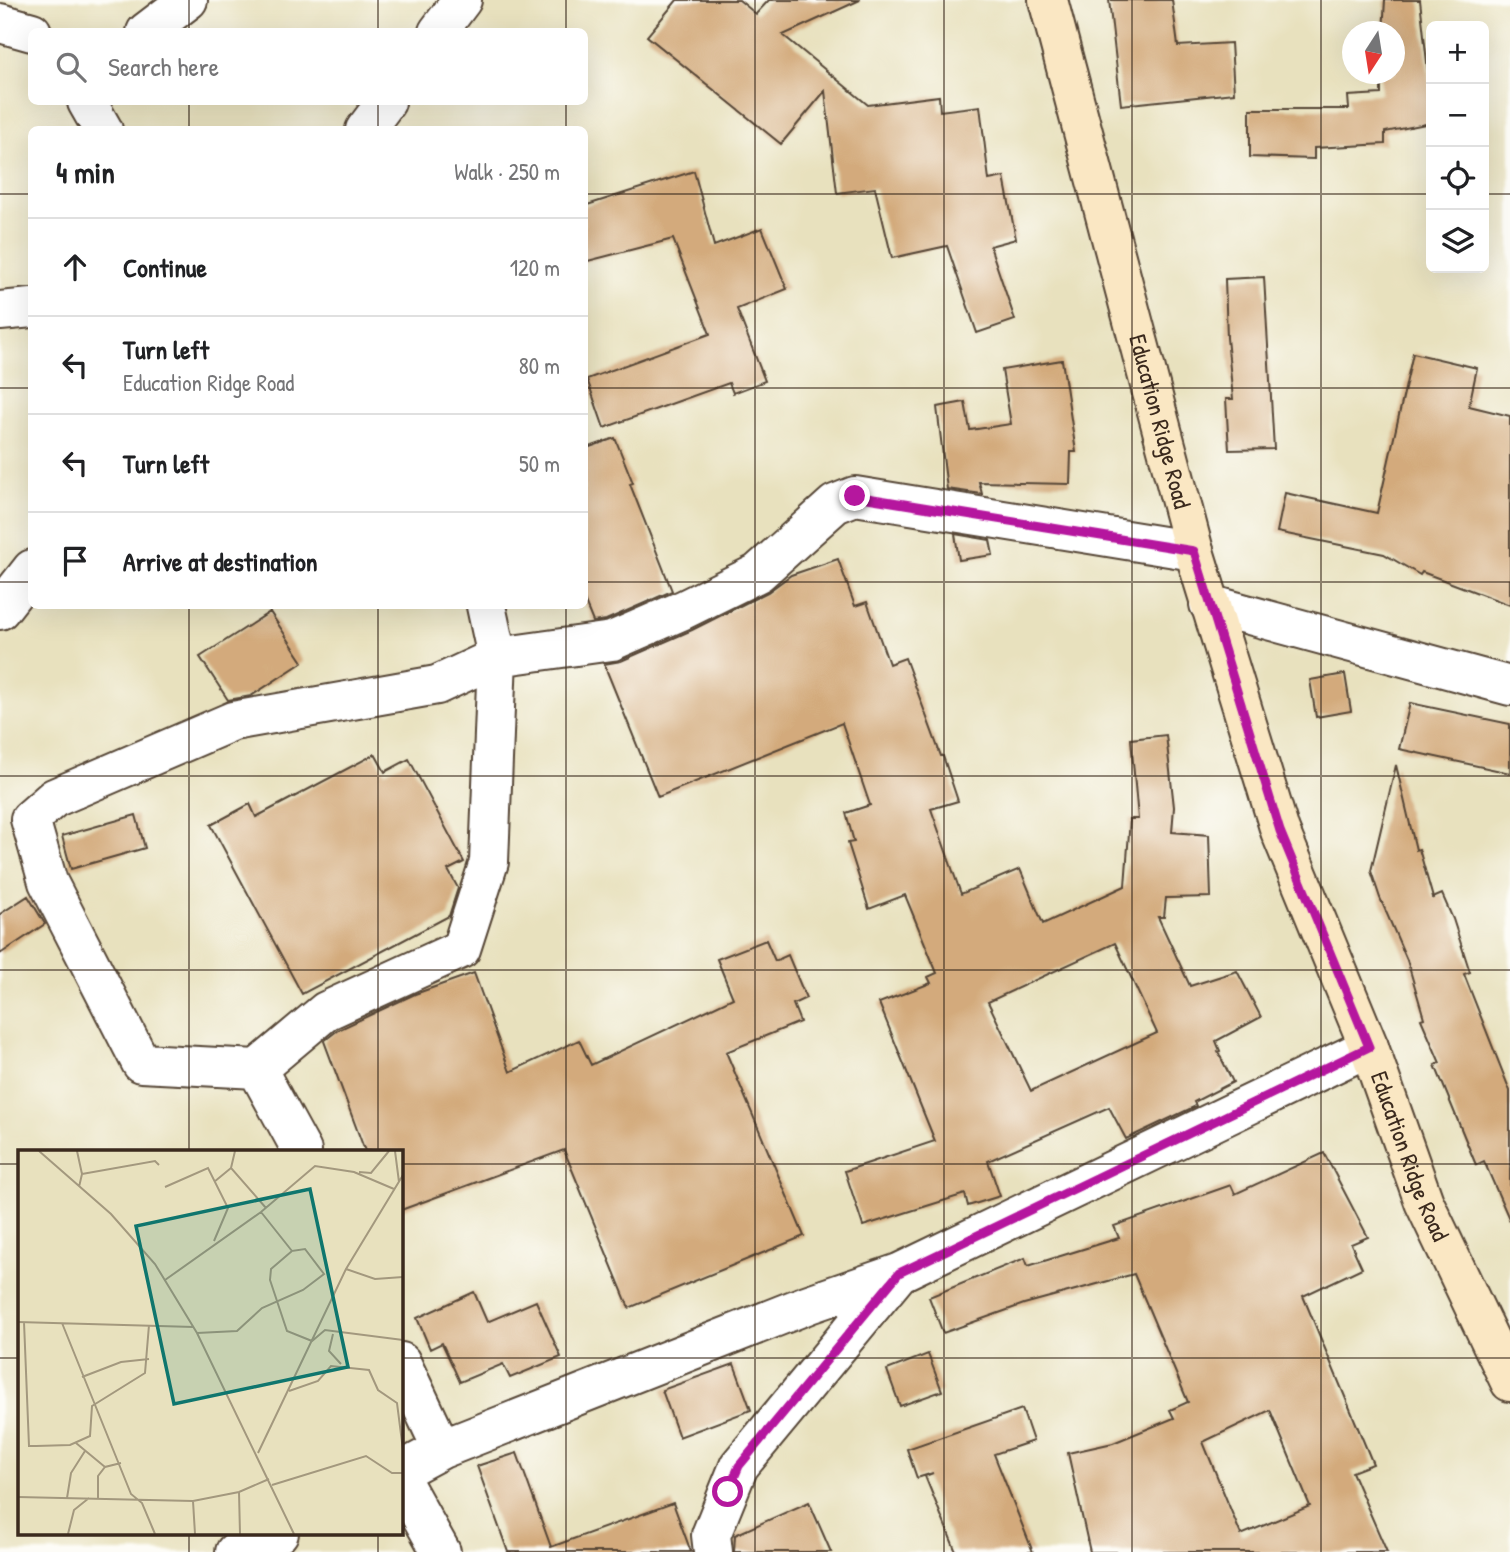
<!DOCTYPE html>
<meta charset="utf-8">
<style>
body{margin:0;font-family:"Patrick Hand",sans-serif;background:#f2f2f2;color:#202124}
.controls{position:absolute;right:21px;top:21px;display:grid;overflow:hidden;border-radius:10px;box-shadow:0 7px 28px #0002}
.controls button{width:63px;height:63px;display:grid;place-items:center;padding:0;border:0;border-bottom:2px solid #e0e0e0;background:#fff;color:#202124;font:35px sans-serif}
.compass{position:absolute;left:1342px;top:21px;width:63px;height:63px;border-radius:50%;background:#fff;box-shadow:0 7px 28px #0002;rotate:192deg}
.stop{position:absolute;width:21px;height:21px;margin:-16px;border:5px solid #b5179e;border-radius:50%;background:#fff}
.stop.end{background:#b5179e;border-color:#fff;box-shadow:0 2px 7px #0008}
.list{margin:0;padding:0;list-style:none}
h2{display:flex;justify-content:space-between;align-items:center;height:91px;margin:0;padding:0 28px;font-size:30px}
h2 small{font-size:23px;font-weight:400;color:#757577}
.list li{display:grid;grid-template-columns:46px 1fr auto;gap:21px;align-items:center;box-sizing:border-box;height:98px;padding:0 28px;border-top:2px solid #e0e0e0}
.list b{display:block;font-size:26px;white-space:nowrap}
.list p{margin:0;font-size:23px;white-space:nowrap;color:#757577}
.list em{font-size:23px;font-style:normal;color:#757577}
.icon{flex:none;width:38px;height:38px;fill:none;stroke:currentColor;stroke-width:2;stroke-linecap:round;stroke-linejoin:round}
.map{position:relative;flex:none;width:1510px;height:1552px;overflow:hidden}
.search{position:absolute;background:#fff;box-shadow:0 7px 28px #0002;left:28px;top:28px;width:560px;height:77px;display:flex;align-items:center;gap:18px;box-sizing:border-box;padding:0 24px;border-radius:10px;color:#757577;font-size:26px}
.panel{position:absolute;background:#fff;box-shadow:0 7px 28px #0002;left:28px;top:126px;width:560px;height:483px;border-radius:10px}
.map>svg:first-child{display:block}
.building{fill:#d3aa7c;fill-rule:evenodd}
.lines{fill:none;stroke-linecap:round;stroke-linejoin:round}
.street-casing{stroke:#554536;stroke-width:42}
.secondary-casing{stroke:#554536;stroke-width:42}
.street{stroke:#fff;stroke-width:38}
.secondary{stroke:#fae7c3;stroke-width:38}
.route{stroke:#b5179e;stroke-width:9}
.grid{fill:none;stroke:#3b2a1e;stroke-width:2;stroke-opacity:0.55}
.labels{text-anchor:middle;stroke-width:6;stroke-linejoin:round;paint-order:stroke}
.street-label{font-size:24px;fill:#3b2a1e;stroke:#fdfcf7}
.inset-road{fill:none;stroke:#a3987e;stroke-width:2}
.view{fill:#0f766e;fill-opacity:0.15;stroke:#0f766e;stroke-width:3.5}
.inset-edge{fill:none;stroke:#3b2a1e;stroke-width:3.5}
</style>
<div class="map">
<svg width="1510" height="1552" viewBox="0 0 1510 1552">
<rect width="100%" height="100%" fill="#fdfcf7"/>
<filter id="ink" filterUnits="userSpaceOnUse"><feTurbulence type="fractalNoise" baseFrequency=".0143" numOctaves="2"/><feDisplacementMap in="SourceGraphic" scale="14" xChannelSelector="R" yChannelSelector="G"/><feConvolveMatrix kernelMatrix="1 2 1 2 8 2 1 2 1" color-interpolation-filters="sRGB"/></filter>
<filter id="wash" filterUnits="userSpaceOnUse"><feTurbulence type="fractalNoise" baseFrequency=".00686" numOctaves="4" result="noise"/><feDisplacementMap in="SourceGraphic" scale="28" xChannelSelector="R" yChannelSelector="G"/><feGaussianBlur stdDeviation="1.57" result="paint"/><feColorMatrix in="noise" values="0 0 0 0 0 0 0 0 0 0 0 0 0 0 0 0 0 1.4 0 .05"/><feComposite in="paint" operator="in"/></filter>
<g filter="url(#wash)">
<rect width="100%" height="100%" fill="#e8e1be"/>
<g id="blocks">
<!-- building -->
<path class="building" d="M677,0h62l17,14 13,-14h91l-77,35 85,70 71,-9 1,15 40,-5 9,74 15,-3 12,62 -26,7 25,74 -38,13 -30,-87 -55,12 -17,-70 -38,5 -12,-102 -44,53 -134,-108z
M1109,0h63l6,46 53,-3 3,50 -113,12z
M1385,0h35l11,98v25l-46,9v12l-71,4v11l-64,-2v-48h99l-1,-13 33,-2v-20h14v-42h-12z
M694,171l20,75 48,-18 25,61 -50,20 28,72 -32,12 -4,-10 -125,45 -17,-49 123,-45 -37,-95 -89,23v-56z
M1264,277l10,172 -45,1 -3,-51h7l-6,-61 -2,-59z
M1413,353l64,15 -8,38 41,10v189l-88,-33 -2,3 -36,-21 -107,-22 8,-39 92,20z
M1062,360l14,92h-5l-1,32 -91,-2 3,12 -35,-5 -10,-82 28,-5 5,28 41,-6 -9,-54z
M615,438l18,45 -3,1 42,107 -66,29 -13,2 -9,-22v-151z
M955,534l35,6 3,15 -34,5z
M838,559l17,47 12,-4 22,62 16,-6 36,98h2l15,45 -27,8 30,85 59,-25 23,55 82,-38 5,-67h8l-7,-80 35,-4 8,72 -2,25 37,3 2,62 -45,1 -2,19h-6l32,69 47,-15 24,46 -45,24 4,10 -2,1 15,30 -39,20 2,4 -70,33 -17,-32 -121,54 12,35 -32,10 -3,-12 -102,32 -18,-55 90,-30 -56,-138 52,-20 -3,-6 9,-4 -32,-78 -36,14 -21,-66 6,-1 -8,-29 24,-8 -28,-82 -184,74 -54,-133 17,-3 71,-31 76,-38 23,-17zM1115,943l42,90 -126,58 -43,-89z
M270,612l33,50 -52,34 -23,4 -28,-43z
M1345,674l6,37 -35,6 -6,-37z
M1410,703l100,21v49l-111,-24z
M375,754l10,18 24,-13 55,103 -16,8 10,18 -9,28 -147,78 -91,-169 39,-21 6,13z
M1396,765l20,85 3,-1 14,49 9,-4 11,25 17,53 -6,2 46,117v130l-26,-60 -8,4 -41,-100 5,-2 -19,-44 3,-1 -17,-58 -27,-62 -9,-27z
M136,815l9,33 -74,21 -9,-33z
M28,896l17,28 -45,30v-40z
M766,940l9,21 13,-6 18,43 -13,6 7,18 -74,30 78,184 -175,72 -65,-158 -163,60v-59h-36l-41,-110 14,-11 77,-36 59,-21 36,99 69,-32 12,25 142,-67 -16,-39z
M1324,1153l44,84 -17,7 11,24 -59,28 70,168 -21,8 35,80h-297l-22,-99 45,-10 61,-25 -4,-8 18,-8 -54,-128 -110,30 -81,29 -14,-36 96,-39 3,8 91,-28 -5,-12 117,-41 4,9zM1270,1410l40,96 -69,29 -38,-93z
M474,1292l13,30 49,-21 25,56 -51,21 -7,-14 -43,18 -18,-39 -12,6 -13,-31z
M928,1354l14,37 -42,15 -13,-36z
M734,1364l17,46 -72,27 -17,-47z
M1022,1409l11,32 -39,13 39,98h-77l-31,-76 8,-3 -16,5 -10,-29z
M517,1453l34,94 122,-44 18,49h-183l-31,-86z
M809,1502l22,50h-97l1,-17z"/>
</g>
</g>
<g filter="url(#ink)">
<use href="#blocks" fill-opacity="0" stroke="#554536" stroke-width="2"/>
<g class="lines">
<defs>
<path id="street" d="M0,23l32,9
M146,32l42,-32
M438,32l24,-32
M87,102l16,28
M365,130l21,-28
M0,311l32,-3
M1209,604l301,82
M0,610l32,-41
M257,1069l69,-58 135,-62 28,-87 8,-205 -11,-51
M302,1151l-45,-82 -116,-6 -93,-181 -18,-63 24,-21 179,-77 204,-36 60,-28 115,-16 71,-31 75,-37 77,-69 20,-8 339,55
M401,1362l41,87
M401,1471l41,-22 367,-145 90,-31 470,-226
M401,1480l40,72
M235,1552l44,-19
M713,1552l-2,-17 28,-69 160,-193"/>
<g id="secondary">
<path id="s1" d="M1048,0l146,551 86,280 89,216 55,155 86,180"/>
</g>
</defs>
<!-- street casing -->
<use href="#street" class="street-casing"/>
<!-- secondary casing -->
<use href="#secondary" class="secondary-casing"/>
<!-- street -->
<use href="#street" class="street"/>
<!-- secondary -->
<use href="#secondary" class="secondary"/>
</g>
</g>
<g class="lines" filter="url(#ink)">
<!-- route -->
<path class="route" d="M728,1492l11,-26 160,-193 470,-226 -89,-216 -86,-280 -339,-55"/>
</g>
<!-- grid -->
<path class="grid" d="M189,0v32M378,0v32M566,0v32M755,0v1552M944,0v1552M1132,0v1552M1321,0v1552M189,102v28M378,102v28M566,102v28M0,194h32M584,194h847M1484,194h26M0,388h32M584,388h926M0,582h32M584,582h926M189,606v545M378,606v545M566,606v946M0,776h1510M0,970h1510M0,1164h19M401,1164h1109M0,1358h19M401,1358h1109M189,1533v19M378,1533v19"/>
<g class="labels">
<!-- street labels -->
<g class="street-label">
<text dy="8" stroke="none"><textPath href="#s1" startOffset="436">Education Ridge Road</textPath></text>
<text dy="8" stroke="none"><textPath href="#s1" startOffset="1213">Education Ridge Road</textPath></text>
</g>
</g>
<!-- overview -->
<g transform="translate(18 1150)">
<rect width="385" height="385" fill="#e8e1be"/>
<path class="inset-road" d="M21,1l72,63 44,50 42,69 97,201M59,1l5,23 -3,13M217,1l-4,17 35,40M377,1l4,31M341,22l12,1 18,-22M64,24l73,-13 4,4M196,32l17,-14M147,37l43,-19 20,40 -14,33M274,101l-21,18 -1,11 17,51 25,10 13,-11 78,10M328,119l29,10 28,-2M147,130l96,-68 54,-46 39,6 40,17M0,172l176,5M6,172l5,124h7l34,-1 20,-9 2,-30 53,-33 4,-48M44,173l69,171 11,9 13,31M179,183l40,-2 25,-23 41,-18 21,-16 -19,-25 -13,2 -31,-39M315,184l-4,17 12,13M64,227l39,-15 28,-3M271,241l29,-10 13,-15 38,4 9,20 19,13 6,47M58,293l29,24M240,303l88,-184 57,-94M254,335l94,-29 26,17h11M221,342l1,42M0,347l175,4 46,-9 30,-13M49,348l4,-25 14,-22M80,349v-23l7,-9 16,-4M175,351l2,33M50,384l6,-24 15,-12"/>
<path class="view" d="M292,39l38,178 -174,37 -38,-178z"/>
<rect width="385" height="385" class="inset-edge"/>
</g>
</svg>
<div class="controls">
<button>+</button>
<button>−</button>
<button><svg class="icon" aria-label="locate" viewBox="0 0 24 24"><circle cx="12" cy="12" r="6"/><path d="M12 2v4M12 18v4M2 12h4M18 12h4"/></svg></button>
<button><svg class="icon" aria-label="layers" viewBox="0 0 24 24"><path d="M12 4l9 5-9 5-9-5zM3 14l9 5 9-5"/></svg></button>
</div>
<svg class="compass" viewBox="-18 -18 36 36"><path d="M0-13l5 13h-10z" fill="#e53935"/><path d="M0 13l5-13h-10z" fill="#757577"/></svg>
<div class="stop" style="left:728px;top:1492px"></div>
<div class="stop end" style="left:855px;top:496px"></div>
<div class="search"><svg class="icon" aria-label="search" viewBox="0 0 24 24"><circle cx="10" cy="10" r="6"/><path d="M15 15l6 6"/></svg>Search here</div>
<section class="panel">
<h2>4 min<small>Walk · 250 m</small></h2>
<ul class="list">
<li><svg class="icon" aria-label="ahead" viewBox="0 0 24 24"><path d="M12 20V5M6 11l6-6 6 6"/></svg><div><b>Continue</b></div><em>120 m</em></li>
<li><svg class="icon" aria-label="left" viewBox="0 0 24 24"><path d="M17 20v-9H6M10 6l-5 5 5 5"/></svg><div><b>Turn left</b><p>Education Ridge Road</p></div><em>80 m</em></li>
<li><svg class="icon" aria-label="left" viewBox="0 0 24 24"><path d="M17 20v-9H6M10 6l-5 5 5 5"/></svg><div><b>Turn left</b></div><em>50 m</em></li>
<li><svg class="icon" aria-label="arrive" viewBox="0 0 24 24"><path d="M6 21V4h12l-3 4 3 4H6"/></svg><div><b>Arrive at destination</b></div></li>
</ul>
</section>
</div>
